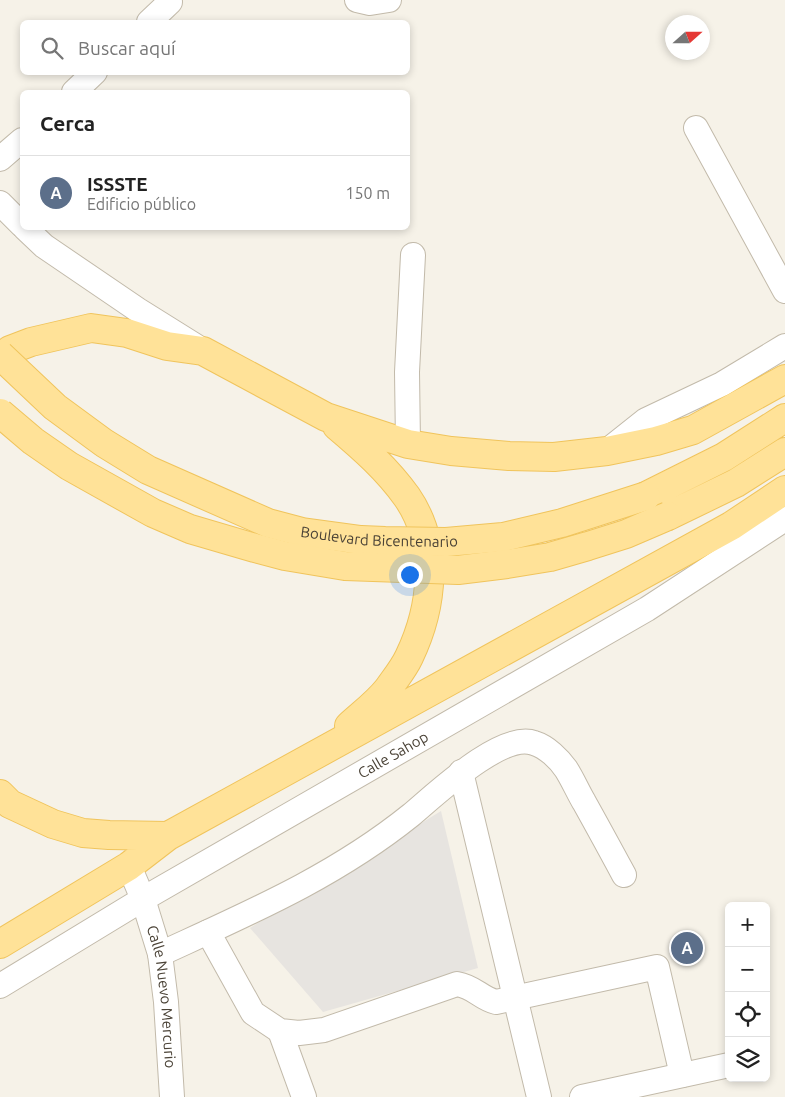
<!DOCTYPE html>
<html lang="es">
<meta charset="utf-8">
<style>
body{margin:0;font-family:Ubuntu,sans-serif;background:#f6f6f6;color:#222}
.controls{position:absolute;right:15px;bottom:15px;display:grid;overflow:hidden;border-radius:8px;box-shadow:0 2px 8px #0003}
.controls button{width:45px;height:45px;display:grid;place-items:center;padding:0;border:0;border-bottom:1px solid #e0e0e0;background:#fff;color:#222;font:25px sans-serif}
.compass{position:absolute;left:665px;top:15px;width:45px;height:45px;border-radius:50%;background:#fff;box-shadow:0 2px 8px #0003;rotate:69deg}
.you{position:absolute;left:409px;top:574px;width:18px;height:18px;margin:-12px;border:4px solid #fff;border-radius:50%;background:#1a73e8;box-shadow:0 0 0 8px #1a73e833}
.badge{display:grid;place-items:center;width:32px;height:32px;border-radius:50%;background:#0b8043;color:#fff;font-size:16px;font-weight:700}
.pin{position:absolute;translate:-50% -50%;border:2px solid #fff;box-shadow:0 1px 5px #0006}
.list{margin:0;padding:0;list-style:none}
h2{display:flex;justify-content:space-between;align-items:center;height:65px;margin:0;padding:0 20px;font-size:21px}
h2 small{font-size:16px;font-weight:400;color:#767676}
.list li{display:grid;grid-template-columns:32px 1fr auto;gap:15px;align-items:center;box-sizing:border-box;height:75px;padding:0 20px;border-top:1px solid #e0e0e0}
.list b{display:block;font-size:19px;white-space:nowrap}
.list p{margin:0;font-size:16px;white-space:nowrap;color:#767676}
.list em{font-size:16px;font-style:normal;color:#767676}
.icon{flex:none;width:28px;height:28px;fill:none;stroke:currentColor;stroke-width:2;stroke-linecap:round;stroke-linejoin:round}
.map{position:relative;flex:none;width:785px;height:1097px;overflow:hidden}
.search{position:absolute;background:#fff;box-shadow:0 2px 8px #0003;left:20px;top:20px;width:390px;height:55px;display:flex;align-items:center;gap:12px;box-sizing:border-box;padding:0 18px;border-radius:8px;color:#767676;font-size:19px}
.panel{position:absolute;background:#fff;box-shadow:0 2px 8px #0003;left:20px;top:90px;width:390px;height:140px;border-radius:8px}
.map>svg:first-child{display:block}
.parking{fill:#e7e4e0}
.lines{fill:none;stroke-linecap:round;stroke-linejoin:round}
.minor-casing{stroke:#c2baaa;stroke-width:26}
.major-casing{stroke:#f0c45c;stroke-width:30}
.minor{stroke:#fff;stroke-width:24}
.major{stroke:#ffe298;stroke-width:28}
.major-bridge-casing{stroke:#f0c45c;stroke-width:30;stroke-linecap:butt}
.major-bridge{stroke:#ffe298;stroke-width:28}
.labels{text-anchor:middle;stroke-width:4.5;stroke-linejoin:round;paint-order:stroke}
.street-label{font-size:15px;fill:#4a4236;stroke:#fff}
</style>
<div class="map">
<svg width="785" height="1097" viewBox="0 0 785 1097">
<rect width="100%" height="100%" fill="#f6f2e8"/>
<!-- parking -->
<path class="parking" d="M441,811l37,157 -155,44 -73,-84z"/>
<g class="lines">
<defs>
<g id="minor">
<path d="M357,0l13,3 19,-3"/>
<path d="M149,22l21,-20"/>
<path d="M74,92l21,-20"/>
<path d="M696,128l89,163"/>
<path d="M0,159l22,-19"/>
<path d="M0,203l22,22"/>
<path d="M25,228l19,18 94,64 64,40"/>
<path d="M408,444l-1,-72 6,-117"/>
<path d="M607,451l39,-31 76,-36 63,-38"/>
<path d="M461,772l78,325"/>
<path id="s1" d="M129,866l14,33 17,55 6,48 6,95"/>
<path d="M208,932l45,81 27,18 19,2 25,-3 133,-46c18,3 23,14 39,18l161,-35 25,108"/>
<path d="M160,954c89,-41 174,-77 251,-139 24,-20 91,-84 123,-72 13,4 25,16 32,26 7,11 12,23 18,33 14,25 27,49 40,73"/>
<path id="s2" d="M0,986l143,-87 504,-290 138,-90"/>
<path d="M280,1031l24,66"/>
<path d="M582,1097l147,-32"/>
</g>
<path id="major" d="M0,357l10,-7 21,-8 60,-14 36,5 40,13 36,5 123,66 82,27 43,7 58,5 45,1 53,-6 49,-10 37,-11 92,-51
M337,426c26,22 50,43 70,71 33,48 26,110 2,160 -5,11 -14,22 -21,32 -11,14 -26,25 -39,37
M646,496l78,-39 61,-39
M668,516l68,-33 49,-31
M0,794l10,10 43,20 30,9 26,2 59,1
M0,944l129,-78 39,-30 563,-310 54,-36"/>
</defs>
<!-- minor casing -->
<use href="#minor" class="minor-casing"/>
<!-- major casing -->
<use href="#major" class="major-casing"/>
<!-- minor -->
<use href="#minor" class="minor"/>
<!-- major -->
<use href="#major" class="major"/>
<defs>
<g id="major-bridge">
<path id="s3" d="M0,355l55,52 49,36 44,27 120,53 34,9 59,8 24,1 61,1 57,-5 59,-14 84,-27"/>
<path d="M0,413l33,28 36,25 84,47 37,16 65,19 30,8 60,10 113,4 49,-6 43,-7 38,-11 38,-12 42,-18"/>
</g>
</defs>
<!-- major-bridge casing -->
<use href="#major-bridge" class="major-bridge-casing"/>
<!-- major-bridge -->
<use href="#major-bridge" class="major-bridge"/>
</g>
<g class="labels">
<!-- street labels -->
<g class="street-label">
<text dy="5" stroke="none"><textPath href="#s3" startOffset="432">Boulevard Bicentenario</textPath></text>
<text dy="5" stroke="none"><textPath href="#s2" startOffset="456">Calle Sahop</textPath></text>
<text dy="5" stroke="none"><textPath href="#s1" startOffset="136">Calle Nuevo Mercurio</textPath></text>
</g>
</g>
</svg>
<div class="controls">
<button>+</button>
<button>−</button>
<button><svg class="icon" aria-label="locate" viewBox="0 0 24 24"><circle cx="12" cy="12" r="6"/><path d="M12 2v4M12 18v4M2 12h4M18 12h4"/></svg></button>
<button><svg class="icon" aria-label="layers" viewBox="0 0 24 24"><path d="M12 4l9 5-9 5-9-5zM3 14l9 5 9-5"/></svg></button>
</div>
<svg class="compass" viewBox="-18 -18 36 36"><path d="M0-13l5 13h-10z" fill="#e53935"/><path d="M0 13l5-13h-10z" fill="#767676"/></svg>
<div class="you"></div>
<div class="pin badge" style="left:687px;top:948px;background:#5c6f8a">A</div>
<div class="search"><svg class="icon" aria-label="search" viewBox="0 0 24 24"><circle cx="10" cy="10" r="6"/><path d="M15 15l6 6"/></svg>Buscar aquí</div>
<section class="panel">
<h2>Cerca<small></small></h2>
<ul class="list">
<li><span class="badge" style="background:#5c6f8a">A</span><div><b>ISSSTE</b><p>Edificio público</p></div><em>150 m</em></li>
</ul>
</section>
</div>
